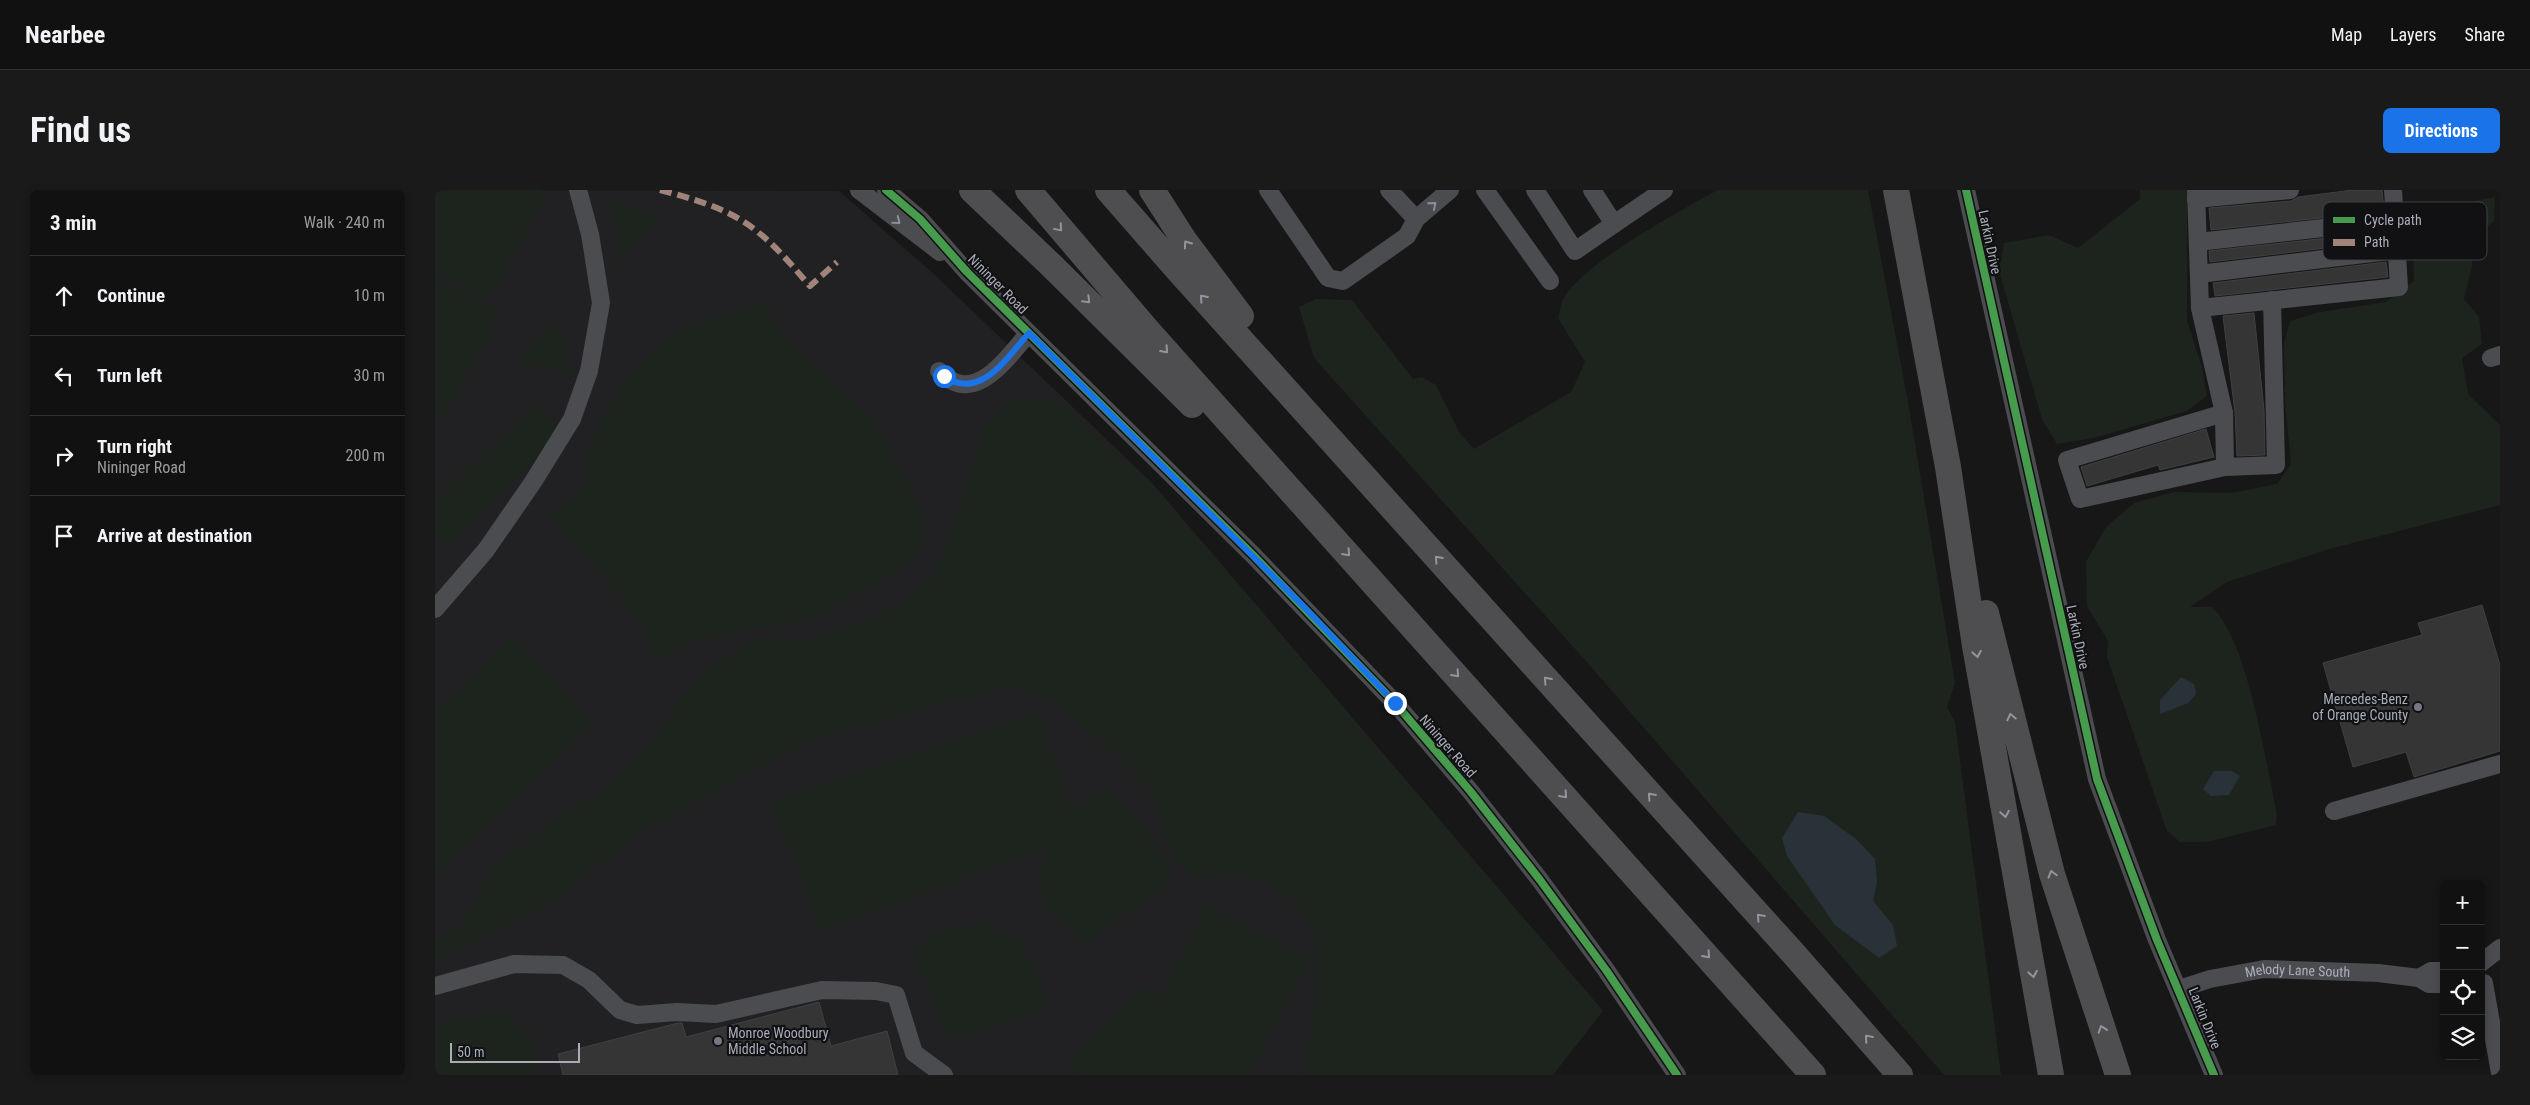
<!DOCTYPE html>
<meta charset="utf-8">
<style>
body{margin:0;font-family:"Roboto Condensed",sans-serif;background:#1a1a1a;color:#f1f3f6}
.controls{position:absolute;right:15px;bottom:15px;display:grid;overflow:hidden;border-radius:8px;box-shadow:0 2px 8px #0003}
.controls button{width:45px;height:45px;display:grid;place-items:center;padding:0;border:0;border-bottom:1px solid #303131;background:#111;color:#f1f3f6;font:25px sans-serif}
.scale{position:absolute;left:15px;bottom:12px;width:130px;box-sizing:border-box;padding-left:5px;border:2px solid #a8adb8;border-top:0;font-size:14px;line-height:18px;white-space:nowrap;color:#a8adb8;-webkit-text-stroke:4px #111113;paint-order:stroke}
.stop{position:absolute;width:15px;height:15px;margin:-11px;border:4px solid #1a73e8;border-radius:50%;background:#fff}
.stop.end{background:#1a73e8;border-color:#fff;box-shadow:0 1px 5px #0008}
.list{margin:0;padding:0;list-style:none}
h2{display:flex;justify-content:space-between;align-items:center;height:65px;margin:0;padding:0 20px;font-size:21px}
h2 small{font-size:16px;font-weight:400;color:#9c9d9f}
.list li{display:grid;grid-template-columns:32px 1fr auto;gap:15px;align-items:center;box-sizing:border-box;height:80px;padding:0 20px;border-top:1px solid #303131}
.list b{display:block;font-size:19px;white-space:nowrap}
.list p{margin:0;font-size:16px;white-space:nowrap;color:#9c9d9f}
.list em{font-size:16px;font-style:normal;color:#9c9d9f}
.icon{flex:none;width:28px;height:28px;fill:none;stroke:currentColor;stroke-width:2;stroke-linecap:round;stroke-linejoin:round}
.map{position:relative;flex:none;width:2065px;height:885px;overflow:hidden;border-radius:8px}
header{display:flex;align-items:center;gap:30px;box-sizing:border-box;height:70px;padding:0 25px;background:#111;border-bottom:1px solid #303131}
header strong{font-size:24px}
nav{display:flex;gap:28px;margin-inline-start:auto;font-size:18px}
.intro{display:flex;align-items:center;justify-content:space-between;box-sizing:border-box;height:120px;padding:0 30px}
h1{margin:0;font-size:35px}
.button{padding:12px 22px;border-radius:8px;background:#1a73e8;color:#fff;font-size:18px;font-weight:700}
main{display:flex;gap:30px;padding:0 30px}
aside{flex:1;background:#111;border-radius:8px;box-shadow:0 2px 8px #0003}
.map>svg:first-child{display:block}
.built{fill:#212123}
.green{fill:#1d241e}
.water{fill:#2a3239}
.building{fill:#353536;stroke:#3f4043}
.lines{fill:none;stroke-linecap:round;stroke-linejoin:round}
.minor{stroke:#4b4c50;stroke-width:18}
.highway{stroke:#4e4e51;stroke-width:26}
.quiet{stroke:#a18479;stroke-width:6;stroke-dasharray:12 6;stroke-linecap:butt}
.cycleway-casing{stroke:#111113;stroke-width:11}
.cycleway{stroke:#469c4c;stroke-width:8}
.oneway{stroke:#8c9099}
.oneway2{stroke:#92959e}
.route{stroke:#1a73e8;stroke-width:6}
.poi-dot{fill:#757880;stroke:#111113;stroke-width:2}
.labels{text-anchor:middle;stroke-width:4.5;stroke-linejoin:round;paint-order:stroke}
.street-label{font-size:14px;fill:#a8adb8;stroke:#111113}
.poi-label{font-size:14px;fill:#a8adb8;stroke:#111113;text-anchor:end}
.key{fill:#111113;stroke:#3e4045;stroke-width:1}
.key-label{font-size:14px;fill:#a8adb8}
</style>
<header>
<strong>Nearbee</strong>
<nav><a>Map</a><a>Layers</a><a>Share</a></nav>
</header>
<div class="intro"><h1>Find us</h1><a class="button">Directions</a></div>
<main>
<aside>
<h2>3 min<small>Walk · 240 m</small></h2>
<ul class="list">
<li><svg class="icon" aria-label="ahead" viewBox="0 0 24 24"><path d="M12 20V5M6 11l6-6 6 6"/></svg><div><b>Continue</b></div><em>10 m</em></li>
<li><svg class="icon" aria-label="left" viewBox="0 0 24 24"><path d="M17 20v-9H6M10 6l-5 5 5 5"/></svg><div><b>Turn left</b></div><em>30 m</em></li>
<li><svg class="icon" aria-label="right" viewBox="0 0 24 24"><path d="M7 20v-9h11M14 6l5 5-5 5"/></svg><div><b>Turn right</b><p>Nininger Road</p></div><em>200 m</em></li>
<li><svg class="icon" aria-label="arrive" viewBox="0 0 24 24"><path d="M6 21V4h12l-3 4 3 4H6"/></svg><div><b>Arrive at destination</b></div></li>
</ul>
</aside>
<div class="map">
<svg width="2065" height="885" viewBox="0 0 2065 885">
<rect width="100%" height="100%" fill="#171717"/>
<!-- built -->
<path class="built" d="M0,0l404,1 97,85 215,206 452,529 -53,64h-1115z"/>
<!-- green -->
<path class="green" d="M0,0h104l8,4 -58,106 -54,-29z
M1283,0h150l40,212 47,281 -8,24 8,15 46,353h-57l-358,-414 -272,-303 -15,-51 17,-8 36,1 61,79 9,-2 14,8 23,47 15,17 97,-57 14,-30 -27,-44c2,-7 3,-16 7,-22 21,-34 116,-86 153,-106z
M1705,0h47v131l15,46 5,29 -20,15 -93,27 -37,6 -15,-25 -43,-148 5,-28 45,-8 29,13 62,-49z
M2060,7l-1,24 -20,17 -2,28 -8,33 15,18 3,27 -20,14 6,36 32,31v80l-174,45 -99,32 -37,25h22c36,34 54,156 65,208l-1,10 -70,17h-26l-13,-11 -60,-174 1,-16 -21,-35 -1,-44 20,-35 28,-24 40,-11 57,1 46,-9 14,-20 -6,-62 -1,-59 6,-22 30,-9 66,-10 28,-21 -1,-55 37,-20z
M176,14c19,0 32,3 47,15l-35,34 2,2 -2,7 -8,-2 4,-8z
M0,87l66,36 -58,106 -8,-4z
M329,110l21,37 88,83 51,93 1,24 -16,29 -99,53 -116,22 -35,20 -23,-45 -88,-100 38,-33c-3,-15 2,-25 7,-40 18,-52 53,-97 103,-120 22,-10 48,-9 68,-23z
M121,133l14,44 7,5 -6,6 -5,-7 -45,-8c5,-20 18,-32 35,-40z
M582,207l45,6 89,79 452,529 -50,64h-251l12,-62v-83l-17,-26 -33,-22 -36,-7 -34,4 -20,-22 -24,-65 -29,-32 -67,-60 -43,-15 -112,30 -95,29 -167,90 -79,65 -123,63v-17l25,-20 33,-59 71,-54 38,-21 45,-44 55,-76 57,-33 50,2 41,-15 44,-17 37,-28 27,-64 26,-87z
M100,213l28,29 -114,115 -14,-14v-33z
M79,444l80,91 -159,150v-164z
M602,521l33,98 39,-22 63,77 -5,24 -84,58 -32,-32 -13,-33 8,-31 -227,79 -46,-127z
M772,716l103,53 -60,116h-170l-11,-13 77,-76 13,12z
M548,734l35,16 26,46 1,20 -79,32 -21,-6 -33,-84 31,-18z
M66,819l36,31 -3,35h-99v-50z"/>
<!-- water -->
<path class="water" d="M1746,487l13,7 2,10 -8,9 -28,11v-14z
M1779,581h18l8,5 -11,19 -18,1 -8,-7z
M1363,622l26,4 32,23 19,20 2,23 -4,19 20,24 4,21 -18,12 -44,-33 -48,-69 -5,-18z"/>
<!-- building -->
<path class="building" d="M1918,0h29l2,21 -173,19 -2,-22 82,-7 7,-4z
M1948,42l1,9 -174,21 -1,-11z
M1951,72l2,15 -173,19 -2,-13z
M1819,123l10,97 1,45 -28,1 -2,-43 -12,-97z
M1771,239l8,28 -54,13 -2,-5 -71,21 -6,-19z
M2047,415l18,60v86l-86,26 -8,-25 -53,15 -30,-104 99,-28 -4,-12z
M384,812l12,44 56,-15 11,44h-335l-5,-21 120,-31h4l4,14z"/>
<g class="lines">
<!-- minor -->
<g class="minor">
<path d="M424,0l81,62"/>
<path d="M451,0l34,29 47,53 286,283 142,148 76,89 69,88 66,90 71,105"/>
<path d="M833,0l60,88 15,3 64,-45 9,-17 34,-29"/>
<path d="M954,0l27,29"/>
<path d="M1050,0l65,91"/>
<path d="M1100,0l40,61 39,-27"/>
<path d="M1157,0l22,34 50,-34"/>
<path d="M1531,0l131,589 60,161 57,135"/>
<path d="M1761,0l4,118 199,-21 -6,-97"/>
<path d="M1761,9l94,-9"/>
<path d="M1763,52l197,-22"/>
<path d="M1764,84l198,-24"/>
<path d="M1765,118l24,105 1,54 51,-2 -4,-165"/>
<path d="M2056,168l9,-3"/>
<path d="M504,181c36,37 67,-13 90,-38"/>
<path d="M1789,223l-157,47 13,39 145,-32"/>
<path d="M0,419l51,-59 47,-68 39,-63 17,-48 12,-68 -11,-69 -12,-44"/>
<path d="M1899,621l166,-47"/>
<path d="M2046,773l19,-15"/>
<path d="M1984,788l12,-7h13"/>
<path d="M2049,793l16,90"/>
<path d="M0,796l79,-22 49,1 26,15 31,30 17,5 40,-3 39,2 106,-24 54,1 20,4 18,58 30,22"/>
<path id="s1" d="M1744,799l31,-10 54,-10 114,4 41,5 10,6h15"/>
</g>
<!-- highway -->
<path class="highway" d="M537,0l80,76 140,139
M593,0l120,141 665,744
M673,0l69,79 616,684 107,122
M717,0l32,50 57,76
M1461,0l52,277 27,179 76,429
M1551,423l66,261 66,201"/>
<!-- quiet -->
<path class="quiet" d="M225,0c34,9 71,19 99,43 19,15 35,35 51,53l27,-24"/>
<defs>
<path id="cycleway" d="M451,0l34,29 47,53 286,283 142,148 76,89 69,88 66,90 71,105
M1531,0l131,589 60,161 57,135"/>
</defs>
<!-- cycleway casing -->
<use href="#cycleway" class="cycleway-casing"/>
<!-- cycleway -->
<use href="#cycleway" class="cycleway"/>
</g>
<!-- one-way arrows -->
<defs><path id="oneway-chevron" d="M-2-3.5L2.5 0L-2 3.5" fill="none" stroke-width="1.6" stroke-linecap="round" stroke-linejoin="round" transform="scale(1.25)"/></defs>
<g class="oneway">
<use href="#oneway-chevron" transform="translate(998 15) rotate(-40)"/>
<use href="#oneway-chevron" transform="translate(462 31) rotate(39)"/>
</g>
<g class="oneway2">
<use href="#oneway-chevron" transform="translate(624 38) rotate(50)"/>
<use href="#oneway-chevron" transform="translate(752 54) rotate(-125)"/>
<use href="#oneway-chevron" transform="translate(768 108) rotate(-132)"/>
<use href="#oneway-chevron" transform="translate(652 110) rotate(45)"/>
<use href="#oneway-chevron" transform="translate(730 160) rotate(48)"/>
<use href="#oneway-chevron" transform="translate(912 363) rotate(48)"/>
<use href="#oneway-chevron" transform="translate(1003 369) rotate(-132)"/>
<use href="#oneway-chevron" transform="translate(1542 464) rotate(80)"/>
<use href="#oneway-chevron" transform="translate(1021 484) rotate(48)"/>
<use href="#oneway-chevron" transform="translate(1112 490) rotate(-132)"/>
<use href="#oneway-chevron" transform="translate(1576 527) rotate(-103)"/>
<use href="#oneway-chevron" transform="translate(1129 605) rotate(48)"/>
<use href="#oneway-chevron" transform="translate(1216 606) rotate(-132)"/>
<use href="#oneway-chevron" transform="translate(1570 624) rotate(80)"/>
<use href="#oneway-chevron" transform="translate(1617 684) rotate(-106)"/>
<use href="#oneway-chevron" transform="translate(1325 727) rotate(-132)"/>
<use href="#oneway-chevron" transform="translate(1272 765) rotate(48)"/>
<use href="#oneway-chevron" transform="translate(1598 784) rotate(80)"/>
<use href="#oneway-chevron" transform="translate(1667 839) rotate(-109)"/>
<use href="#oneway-chevron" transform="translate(1433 848) rotate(-131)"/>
</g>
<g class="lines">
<!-- route -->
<path class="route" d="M509,186c36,26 63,-19 85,-43l277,276 89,94"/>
</g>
<!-- markers -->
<g class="poi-dot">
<circle cx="1983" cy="517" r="5"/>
<circle cx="283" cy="851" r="5"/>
</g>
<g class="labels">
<!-- street labels -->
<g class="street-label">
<text transform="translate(1555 52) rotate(78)" y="5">Larkin Drive</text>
<text transform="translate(563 94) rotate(45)" y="5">Nininger Road</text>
<text transform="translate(1643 447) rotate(78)" y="5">Larkin Drive</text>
<text transform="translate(1013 556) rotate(49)" y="5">Nininger Road</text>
<text dy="5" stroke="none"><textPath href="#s1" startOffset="121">Melody Lane South</textPath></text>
<text transform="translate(1770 828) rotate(68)" y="5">Larkin Drive</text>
</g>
<!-- poi labels -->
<g class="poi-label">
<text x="1973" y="514">Mercedes-Benz<tspan x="1973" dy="16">of Orange County</tspan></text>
<text x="293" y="848" text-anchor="start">Monroe Woodbury<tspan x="293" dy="16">Middle School</tspan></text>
</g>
</g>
<!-- legend -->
<rect x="1888" y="12" width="164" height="58" rx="8" class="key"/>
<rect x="1898" y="27" width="22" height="6" fill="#469c4c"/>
<rect x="1898" y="49" width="22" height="7" fill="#a18479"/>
<g class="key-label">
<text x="1929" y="35">Cycle path</text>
<text x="1929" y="57">Path</text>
</g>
</svg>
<div class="controls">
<button>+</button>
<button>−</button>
<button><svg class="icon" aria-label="locate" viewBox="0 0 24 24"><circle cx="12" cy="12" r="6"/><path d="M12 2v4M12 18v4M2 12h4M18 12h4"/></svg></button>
<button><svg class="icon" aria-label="layers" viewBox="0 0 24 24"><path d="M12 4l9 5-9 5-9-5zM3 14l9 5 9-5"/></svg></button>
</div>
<div class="scale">50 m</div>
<div class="stop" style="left:509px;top:186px"></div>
<div class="stop end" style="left:960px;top:513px"></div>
</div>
</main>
